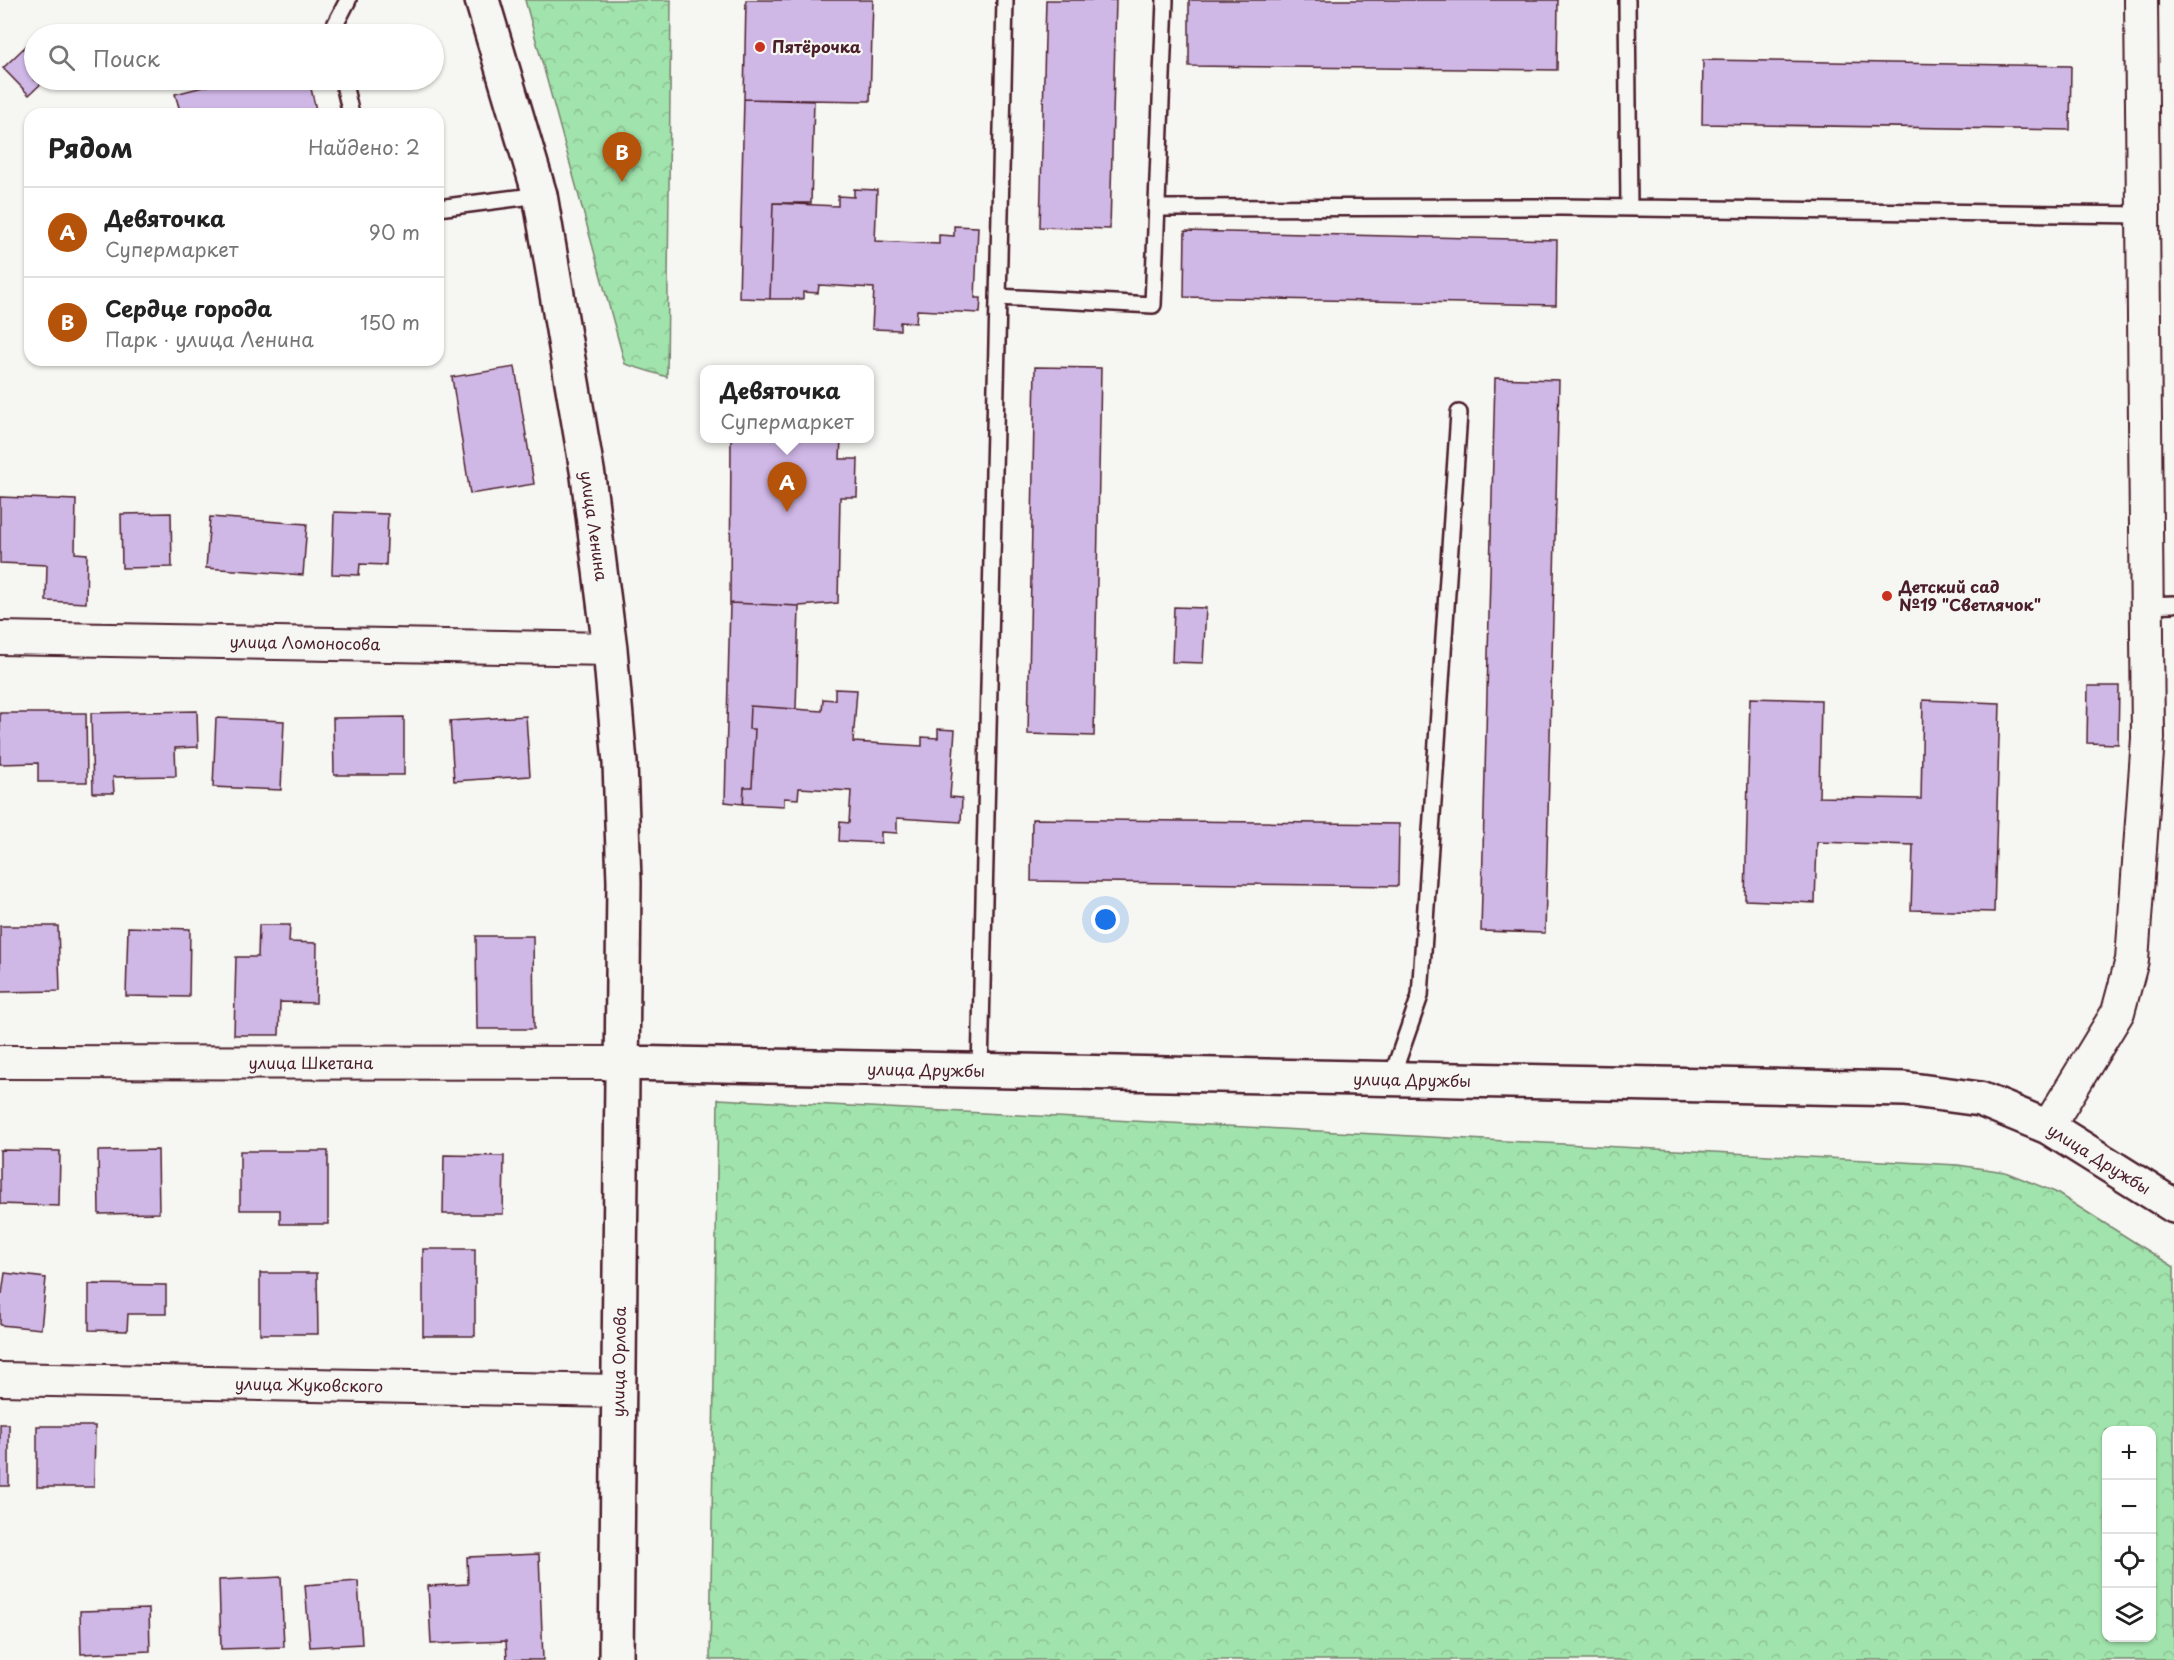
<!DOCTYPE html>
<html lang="ru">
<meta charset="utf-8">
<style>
body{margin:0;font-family:"Playpen Sans",sans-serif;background:#f2f2f2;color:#222}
.controls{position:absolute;right:18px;bottom:18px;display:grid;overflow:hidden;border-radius:12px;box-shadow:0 2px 4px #0004}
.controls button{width:54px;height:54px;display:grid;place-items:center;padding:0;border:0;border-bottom:2px solid #e0e0e0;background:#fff;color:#222;font:30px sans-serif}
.you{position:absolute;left:1106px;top:920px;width:21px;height:21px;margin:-15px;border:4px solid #fff;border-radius:50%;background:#1a73e8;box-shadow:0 0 0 9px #1a73e833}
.badge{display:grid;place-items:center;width:39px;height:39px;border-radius:50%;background:#b45309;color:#fff;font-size:20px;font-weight:700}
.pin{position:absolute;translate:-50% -50px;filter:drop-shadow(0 2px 3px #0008)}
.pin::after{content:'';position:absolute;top:32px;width:21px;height:18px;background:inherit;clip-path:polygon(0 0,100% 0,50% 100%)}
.popup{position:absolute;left:700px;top:365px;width:174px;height:78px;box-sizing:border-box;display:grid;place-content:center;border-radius:12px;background:#fff;filter:drop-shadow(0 2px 4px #0005);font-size:20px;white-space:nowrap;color:#767676}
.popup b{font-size:22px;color:#222}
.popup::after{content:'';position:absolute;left:50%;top:100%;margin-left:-12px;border:12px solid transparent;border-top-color:#fff}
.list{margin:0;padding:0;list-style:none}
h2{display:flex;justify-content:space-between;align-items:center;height:78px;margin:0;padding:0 24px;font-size:26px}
h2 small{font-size:20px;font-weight:400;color:#767676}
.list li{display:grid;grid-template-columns:39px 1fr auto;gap:18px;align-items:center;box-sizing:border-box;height:90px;padding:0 24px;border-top:2px solid #e0e0e0}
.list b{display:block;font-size:22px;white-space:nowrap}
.list p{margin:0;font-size:20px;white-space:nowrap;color:#767676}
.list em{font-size:20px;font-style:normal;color:#767676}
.icon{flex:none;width:33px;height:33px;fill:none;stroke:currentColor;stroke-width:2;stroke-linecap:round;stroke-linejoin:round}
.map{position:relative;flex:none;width:2174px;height:1660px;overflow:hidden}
.search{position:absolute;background:#fff;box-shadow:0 2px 4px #0004;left:24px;top:24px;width:420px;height:66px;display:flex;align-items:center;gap:15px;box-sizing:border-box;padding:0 21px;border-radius:33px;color:#767676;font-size:22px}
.panel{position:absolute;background:#fff;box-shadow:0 2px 4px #0004;left:24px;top:108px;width:420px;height:258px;border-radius:18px}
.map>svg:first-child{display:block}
.park{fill:url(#park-crowns);stroke:#76816c;stroke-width:1.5;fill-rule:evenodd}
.building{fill:#cfb7e6;stroke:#4a1f2b;stroke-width:1.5}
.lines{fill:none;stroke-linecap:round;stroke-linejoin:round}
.service-casing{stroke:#4a1f2b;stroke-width:20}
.minor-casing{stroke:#4a1f2b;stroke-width:36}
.tertiary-casing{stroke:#4a1f2b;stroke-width:38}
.service{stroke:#f6f6f2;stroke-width:15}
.minor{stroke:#f6f6f2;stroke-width:32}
.tertiary{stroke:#f6f6f2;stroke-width:33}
.poi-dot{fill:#c8321e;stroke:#f6f6f2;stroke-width:2}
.labels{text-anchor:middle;stroke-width:4.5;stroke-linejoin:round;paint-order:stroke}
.poi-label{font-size:16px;font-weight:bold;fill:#4a1f2b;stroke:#f6f6f2;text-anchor:start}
.street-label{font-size:16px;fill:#4a1f2b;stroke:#f6f6f2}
</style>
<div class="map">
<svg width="2174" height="1660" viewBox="0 0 2174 1660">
<defs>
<pattern id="park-crowns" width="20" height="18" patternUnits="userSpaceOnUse" patternTransform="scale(1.5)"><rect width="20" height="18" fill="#a1e3ac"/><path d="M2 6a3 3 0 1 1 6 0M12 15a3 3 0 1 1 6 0" fill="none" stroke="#8cc294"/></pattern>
</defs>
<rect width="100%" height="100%" fill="#f6f6f2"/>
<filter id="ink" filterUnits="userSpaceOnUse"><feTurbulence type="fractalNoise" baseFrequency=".0167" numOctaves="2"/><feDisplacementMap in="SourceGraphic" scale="12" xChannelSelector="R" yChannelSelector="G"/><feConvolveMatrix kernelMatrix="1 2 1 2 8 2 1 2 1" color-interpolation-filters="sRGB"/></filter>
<g filter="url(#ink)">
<!-- park -->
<path class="park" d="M525,0h146l-4,377 -42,-13z
M718,1099l1240,66 47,7 50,20 119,75v393h-1464zM2106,1430h46v208h-46z"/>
<!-- building -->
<path class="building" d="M746,0h127l-3,101 -126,-2z
M1046,0h70l-6,229 -70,-2z
M1189,0h369l-1,70 -368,-4z
M27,45l7,8v27h11l-16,15 -26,-27z
M1703,60l368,6 -1,64 -368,-6z
M231,80h78l8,34h-84l-1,-4 -17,4h-34l-6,-20z
M744,99l70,2 -3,102h-38l-3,96 -31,-1z
M854,189l23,1 -2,51 64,3v-9l15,1v-10l24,1 -3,71h6l-1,15 -63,-3 -1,13 -16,-1v8l-28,-1 2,-41 -55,-3 -1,8 -15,-1v7h-33l3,-96 65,3v-10l16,1z
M1185,231l372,9 -1,65 -372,-8z
M515,367l19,117 -64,10 -18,-117z
M1035,367l66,1 -7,368 -66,-2z
M1495,378l64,2 -14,553 -64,-2z
M731,438h110l-1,21h18l-1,38h-17l-2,106 -39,3 -69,-3z
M0,497l76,3 -1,53 12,1 -1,49 -40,-2 1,-36 -47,-2z
M334,512l54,2 -2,51 -26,-1 -1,11 -27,-1z
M171,513l1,54 -50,1 -1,-54z
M210,517l97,7 -4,51 -97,-7z
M730,603l69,3 -3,103 -46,-3 -1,23h6l-3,58h-8l-1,17 -18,-2z
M1174,607l32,1 -3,55 -31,-1z
M2088,686h31l-1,58 -31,-1z
M835,689l22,1 -4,52 69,4v-9l16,1v-9l17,1 -5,67 12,1 -1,24 -64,-4v15l-16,-1v11l-42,-2 1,-19 9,1 2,-32 -52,-3 -1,11 -14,-1v8l-41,-2 1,-17h8l3,-58h-6l1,-23 72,5 1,-12 12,1z
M1750,698l71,2 -2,97 102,2 2,-99 77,3 -6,209 -83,-2 2,-65 -96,-3 -2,61 -70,-3z
M197,711l1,36 -23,1 1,28 -63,1 1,16h-21l-2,-80z
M0,713h86l1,69h-49v-19l-38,1z
M526,716l4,60 -76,5 -4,-60z
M404,717v58h-70l-1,-57z
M216,718l68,3 -3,69 -68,-3z
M1032,819l367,5 -1,62 -367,-5z
M259,925h31l-1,17 28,1 -1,60 -36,-1 -1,33h-45l2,-78h22z
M0,926h58l2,65 -60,1z
M128,927l62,2 -1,68 -63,-1z
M476,936h57l1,93h-57z
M0,1150l60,1 -1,55 -59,-2z
M158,1150l1,63 -60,1 -1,-63z
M240,1151h88v73h-48v-14h-40z
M444,1155l60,1 -1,58h-60z
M423,1249h52v87h-52z
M5,1273l41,5 -5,51 -41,-4v-31h2z
M260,1273h57l1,61h-58z
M89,1284l77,1v29h-38l-1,17 -38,-1z
M0,1424h9v62h-9z
M37,1426h58l-1,61h-57z
M539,1554l4,106h-36l-1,-19 -75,3 -3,-58 40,-2 -1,-27z
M281,1577l3,70 -63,2 -2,-69z
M358,1581l4,63 -52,3 -5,-62z
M149,1609l1,42 -69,3 -1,-43z"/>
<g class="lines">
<defs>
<path id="service" d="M1627,0l2,208
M336,34l-1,-9 13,-25
M343,80l8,34
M438,208l102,-13
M1157,208l404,-1 582,8
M998,297l155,8 12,-305
M2146,605l28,-1
M980,1072l25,-1072
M1391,1079l29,-83 39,-583"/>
<path id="minor" d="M0,638l610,11
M0,1062l622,1
M2048,1127l70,-115 14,-52 16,-222 -7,-738
M0,1379l619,12"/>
<path id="tertiary" d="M482,0l58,195 48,281 22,173 10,114 4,119 -8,778
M622,1063l1283,26 75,10 68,28 126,79"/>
</defs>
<!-- service casing -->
<use href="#service" class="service-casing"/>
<!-- minor casing -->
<use href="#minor" class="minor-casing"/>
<!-- tertiary casing -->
<use href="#tertiary" class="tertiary-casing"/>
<!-- service -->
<use href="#service" class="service"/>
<!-- minor -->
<use href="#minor" class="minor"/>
<!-- tertiary -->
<use href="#tertiary" class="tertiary"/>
</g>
</g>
<!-- markers -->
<g class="poi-dot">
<circle cx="760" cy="47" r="6"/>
<circle cx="1887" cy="596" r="6"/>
</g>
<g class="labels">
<!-- poi labels -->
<g class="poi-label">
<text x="772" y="53">Пятёрочка</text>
<text x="1899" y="593">Детский сад<tspan x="1899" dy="18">№19 "Светлячок"</tspan></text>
</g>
<!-- street labels -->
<g class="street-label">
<text transform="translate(594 526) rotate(82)" y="6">улица Ленина</text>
<text transform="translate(305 643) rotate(1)" y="6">улица Ломоносова</text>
<text x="311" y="1069">улица Шкетана</text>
<text transform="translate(926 1070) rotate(1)" y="6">улица Дружбы</text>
<text transform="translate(1412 1080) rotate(1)" y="6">улица Дружбы</text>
<text transform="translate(2099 1159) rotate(32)" y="6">улица Дружбы</text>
<text transform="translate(619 1362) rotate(-89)" y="6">улица Орлова</text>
<text transform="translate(309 1385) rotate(1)" y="6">улица Жуковского</text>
</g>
</g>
</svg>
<div class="controls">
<button>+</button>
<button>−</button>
<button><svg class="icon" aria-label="locate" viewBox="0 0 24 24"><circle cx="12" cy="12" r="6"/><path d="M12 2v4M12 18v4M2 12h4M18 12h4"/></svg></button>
<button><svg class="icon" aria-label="layers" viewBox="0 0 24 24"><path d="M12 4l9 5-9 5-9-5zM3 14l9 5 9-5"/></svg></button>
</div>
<div class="you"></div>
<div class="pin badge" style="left:787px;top:512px">A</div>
<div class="popup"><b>Девяточка</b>Супермаркет</div>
<div class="pin badge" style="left:622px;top:182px">B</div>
<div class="search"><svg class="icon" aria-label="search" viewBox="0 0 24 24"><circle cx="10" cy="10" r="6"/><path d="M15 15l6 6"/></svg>Поиск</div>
<section class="panel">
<h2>Рядом<small>Найдено: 2</small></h2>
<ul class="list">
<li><span class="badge">A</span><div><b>Девяточка</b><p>Супермаркет</p></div><em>90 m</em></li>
<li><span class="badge">B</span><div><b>Сердце города</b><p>Парк · улица Ленина</p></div><em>150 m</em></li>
</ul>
</section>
</div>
